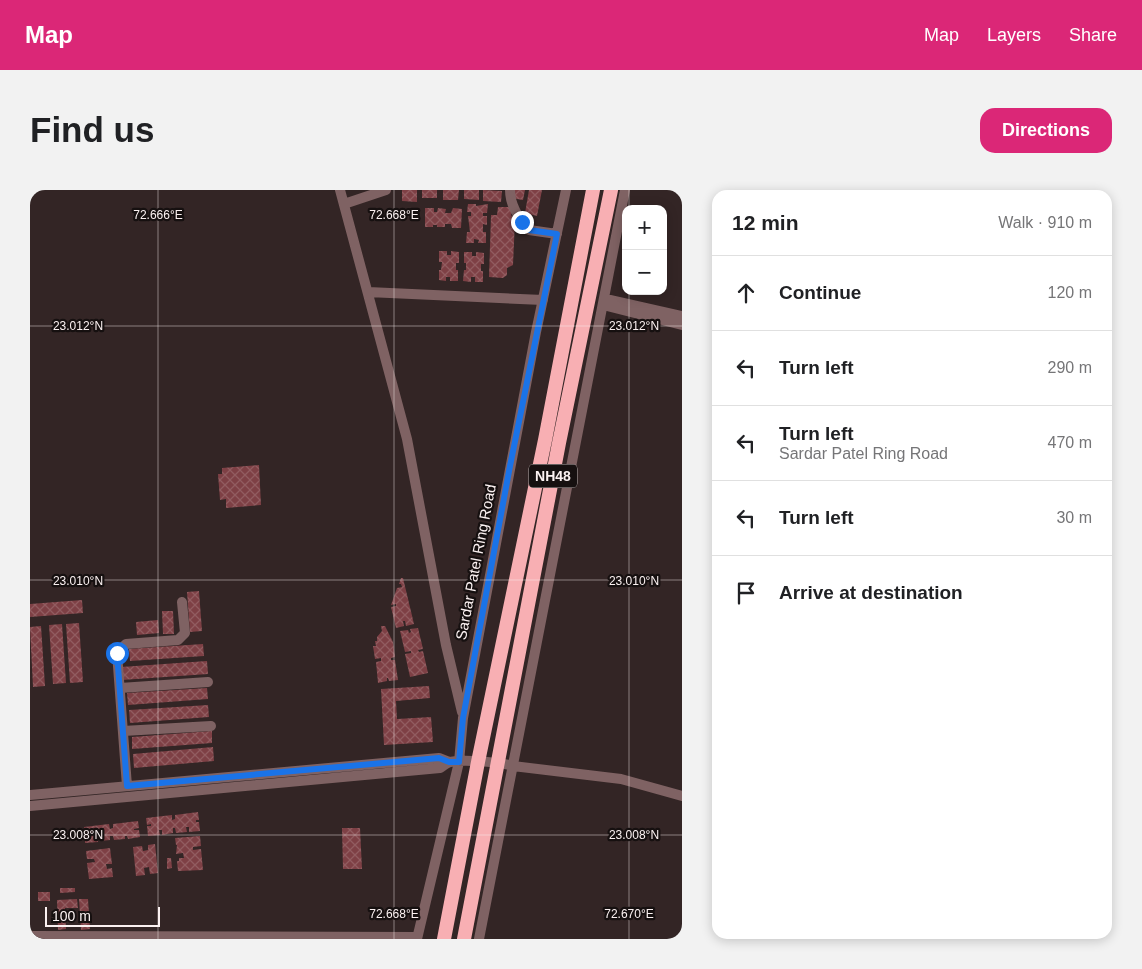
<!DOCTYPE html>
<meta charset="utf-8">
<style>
body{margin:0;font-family:Helvetica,sans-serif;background:#f2f2f2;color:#202124}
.controls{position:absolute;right:15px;top:15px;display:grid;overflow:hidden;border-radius:10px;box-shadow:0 2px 12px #0003}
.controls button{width:45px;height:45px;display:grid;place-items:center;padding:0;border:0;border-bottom:1px solid #e0e0e0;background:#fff;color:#202124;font:25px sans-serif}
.scale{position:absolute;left:15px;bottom:12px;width:115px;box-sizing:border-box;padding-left:5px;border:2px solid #fbf1f1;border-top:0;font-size:14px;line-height:18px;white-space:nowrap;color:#fbf1f1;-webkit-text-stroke:4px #161010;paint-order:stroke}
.stop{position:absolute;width:15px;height:15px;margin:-11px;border:4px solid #1a73e8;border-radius:50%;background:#fff}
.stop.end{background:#1a73e8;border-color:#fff;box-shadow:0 1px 5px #0008}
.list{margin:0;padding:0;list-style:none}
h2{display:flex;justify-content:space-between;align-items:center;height:65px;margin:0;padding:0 20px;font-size:21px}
h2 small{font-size:16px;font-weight:400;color:#757577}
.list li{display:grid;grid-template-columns:32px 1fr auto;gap:15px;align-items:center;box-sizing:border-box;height:75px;padding:0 20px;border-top:1px solid #e0e0e0}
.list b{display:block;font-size:19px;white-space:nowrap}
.list p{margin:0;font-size:16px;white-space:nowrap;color:#757577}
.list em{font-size:16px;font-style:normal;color:#757577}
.icon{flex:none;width:28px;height:28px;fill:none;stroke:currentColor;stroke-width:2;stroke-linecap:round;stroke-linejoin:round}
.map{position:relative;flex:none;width:652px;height:749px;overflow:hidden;border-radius:15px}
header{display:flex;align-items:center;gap:30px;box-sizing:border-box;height:70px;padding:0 25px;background:#db2777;color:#fff}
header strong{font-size:24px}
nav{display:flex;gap:28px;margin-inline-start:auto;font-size:18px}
.intro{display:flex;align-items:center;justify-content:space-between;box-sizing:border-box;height:120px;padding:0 30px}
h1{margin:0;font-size:35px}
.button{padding:12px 22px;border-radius:15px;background:#db2777;color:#fff;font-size:18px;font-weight:700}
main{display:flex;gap:30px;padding:0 30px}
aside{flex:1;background:#fff;border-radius:15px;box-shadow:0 2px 12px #0003}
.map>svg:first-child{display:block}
.building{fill:url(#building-cross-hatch)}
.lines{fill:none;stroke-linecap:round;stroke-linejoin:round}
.minor{stroke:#7f6263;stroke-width:10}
.highway{stroke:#f8afb3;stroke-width:14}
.route{stroke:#1a73e8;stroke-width:6}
.ticks{fill:none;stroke:#fbf1f1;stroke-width:1;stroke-opacity:0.45}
.labels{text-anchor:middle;stroke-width:4.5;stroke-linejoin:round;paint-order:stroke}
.shield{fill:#161010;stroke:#b6aeae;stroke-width:1}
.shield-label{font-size:14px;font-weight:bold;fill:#fbf1f1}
.street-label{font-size:15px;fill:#fbf1f1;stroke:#161010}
.ticks-label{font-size:12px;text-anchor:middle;fill:#fbf1f1;stroke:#161010;stroke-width:4.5;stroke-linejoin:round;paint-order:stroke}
</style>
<header>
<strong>Map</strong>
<nav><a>Map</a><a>Layers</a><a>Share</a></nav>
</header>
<div class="intro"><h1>Find us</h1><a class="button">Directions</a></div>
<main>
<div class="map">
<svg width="652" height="749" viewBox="0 0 652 749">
<defs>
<pattern id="building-cross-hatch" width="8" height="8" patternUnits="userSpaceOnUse" patternTransform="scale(1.25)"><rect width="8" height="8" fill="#7e4045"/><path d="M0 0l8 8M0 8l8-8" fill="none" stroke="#915c60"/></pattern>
</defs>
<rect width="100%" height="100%" fill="#332525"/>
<!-- building -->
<path class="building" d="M372,0h15v12l-15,-1z
M392,0h15v8h-15z
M413,0h16l-1,10h-15z
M434,0h15v10l-15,-1z
M453,0l19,1 -1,11 -18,-1z
M483,0h12l-2,10 -12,-2z
M499,0h13l-5,26 -12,-3z
M438,14h8v2l12,-2 -1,9h-4v3h4v9l-4,-1v8h3v11h-8l1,-3 -5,-1v4h-8l1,-11h3l-2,-16h3v-4h-4z
M468,17h13v8l4,5 -2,45 -6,3v7l-4,3 -14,-1 2,-62h6z
M395,18h9v4h3l1,-4 8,1 -1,4h6l2,-5 9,1 -1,19h-9l-1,-4h-6v3h-8v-2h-4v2h-8z
M409,61h8v4h4v-4l8,1v11h-3v7h2v11h-8v-4h-4v4l-7,-1v-10h2l1,-8h-3z
M434,62h8v4h4v-4l8,1v11h-3v7h2v11h-8v-5h-4v5l-8,-1 1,-11h2v-7h-2z
M229,275l2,40 -35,3v-9l-6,1 -2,-26h4v-6z
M371,388h2l11,46 -8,2 -1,-5h-2l1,5 -8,2 -5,-21 5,-1v-2l-5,1 6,-17 5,-1 -1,-3h-2z
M169,401l3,40 -12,1 -3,-40z
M52,410l1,13 -53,4v-13z
M132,421h11l1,23h-11z
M128,430l1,13 -22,2 -1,-13z
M49,433l4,59 -13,1 -4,-59z
M32,434l4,59 -13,1 -4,-59z
M11,436l4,60 -12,1 -3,-60z
M351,436h4l8,16 2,15 -4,1v2h4l3,20 -9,1 -1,-3h-1v3l-9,2 -2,-21 5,-1v-3l-6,1 -2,-13h3l-1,-5h2v-4l5,-6z
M388,438l5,21 -5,1 1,2 4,-1 5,22 -18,4 -5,-23 6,-1v-2l-6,1 -5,-21 8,-1 1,3 2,-1 -1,-3z
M173,454l1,12 -74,5 -1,-12z
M177,471l1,13 -86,6 -1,-13z
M399,496l1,12 -34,3 1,18 34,-2 2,25 -49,3 -3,-56z
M177,498l1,11 -80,6 -1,-12z
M178,515l1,12 -79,6 -1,-13z
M182,541v12l-80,6v-12z
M183,557l1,14 -80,7 -1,-14z
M168,622l1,8h-3v2h3l1,9 -11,1v-5h-3l1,5 -11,1 -1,-5h-2v5l-11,2v-5h-3l1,5 -12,1 -1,-10h4v-2l-4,1 -1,-7 26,-3v5l3,-1v-4z
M108,631l1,7 -5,1v1h5l1,7 -12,2 -1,-3h-2v3l-11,1 -1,-4h-3v4l-10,1v-3h-2v4l-13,1v-8h4v-2l-5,1v-7l25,-3 1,5 3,-1v-4z
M312,638h18l2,41h-19z
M170,646l1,10 -8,1v3l8,-1 2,21 -25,1 -1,-10h2v-3h5l-1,-5 -7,1 1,-9h-1l-1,-7z
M125,654l3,29 -8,1 -1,-7 -5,1 1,7 -9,1 -3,-29 9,-1 1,5 5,-1v-5z
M80,658l2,16h-6l1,5 5,-1 1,9 -24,2 -2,-16 8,-1 -1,-3h-7l-1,-8z
M137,668h4l1,10 -5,1z
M30,698h15v4l-15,1z
M8,702h12v9h-12z
M47,709l1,9h-13l1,21 -8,1 -1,-30z
M49,709h9l2,30 -9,1z"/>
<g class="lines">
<!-- minor -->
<path class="minor" d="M310,0l67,249 39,206 16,67
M480,0c0,15 9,29 19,40l28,4
M314,14l42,-14
M338,102l175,8
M580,110l72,16
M573,115l79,20
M90,498l88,-6
M93,541l88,-5
M97,596l-10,-133 9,-9 52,-4 7,-7 -3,-31
M0,605l409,-37 10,4
M0,616l410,-38c3,-2 7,-5 10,-6 14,-3 49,0 63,4l108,13 61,17
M0,746l387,1
M387,749l42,-177 4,-44 73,-386 30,-142
M449,749l146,-749"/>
<!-- highway -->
<path class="highway" d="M414,749l34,-177 67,-322 48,-250
M434,749l95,-496 52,-253"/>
</g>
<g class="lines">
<!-- route -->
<path class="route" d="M87,463l10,133 312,-28 10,4h10l4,-44 47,-252 47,-232 -28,-4 -7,-8"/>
</g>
<!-- ticks -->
<path class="ticks" d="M128,0v749M364,0v749M599,0v19M599,101v648M0,136h652M0,390h652M0,645h652"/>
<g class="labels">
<!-- shield labels -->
<rect class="shield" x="499" y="274.5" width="48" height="23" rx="4"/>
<g class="shield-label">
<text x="523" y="291">NH48</text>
</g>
<!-- street labels -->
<g class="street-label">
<text transform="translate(446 372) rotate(-79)" y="5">Sardar Patel Ring Road</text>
</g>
</g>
<g class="ticks-label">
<text x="128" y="29">72.666°E</text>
<text x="364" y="29">72.668°E</text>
<text x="48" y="140">23.012°N</text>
<text x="604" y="140">23.012°N</text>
<text x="48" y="395">23.010°N</text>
<text x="604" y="395">23.010°N</text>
<text x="48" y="649">23.008°N</text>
<text x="604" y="649">23.008°N</text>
<text x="364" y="728">72.668°E</text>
<text x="599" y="728">72.670°E</text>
</g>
</svg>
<div class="controls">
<button>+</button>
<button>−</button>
</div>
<div class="scale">100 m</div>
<div class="stop" style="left:87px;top:463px"></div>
<div class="stop end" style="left:492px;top:32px"></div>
</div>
<aside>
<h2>12 min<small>Walk · 910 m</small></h2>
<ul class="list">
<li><svg class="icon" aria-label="ahead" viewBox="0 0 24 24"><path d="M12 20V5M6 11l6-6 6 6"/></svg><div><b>Continue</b></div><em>120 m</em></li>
<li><svg class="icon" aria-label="left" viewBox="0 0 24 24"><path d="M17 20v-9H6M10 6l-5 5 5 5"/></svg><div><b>Turn left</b></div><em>290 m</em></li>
<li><svg class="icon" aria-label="left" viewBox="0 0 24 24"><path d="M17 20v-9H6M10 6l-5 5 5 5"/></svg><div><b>Turn left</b><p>Sardar Patel Ring Road</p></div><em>470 m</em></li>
<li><svg class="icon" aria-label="left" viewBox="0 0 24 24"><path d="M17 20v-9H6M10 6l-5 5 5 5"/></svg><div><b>Turn left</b></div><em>30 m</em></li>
<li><svg class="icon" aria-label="arrive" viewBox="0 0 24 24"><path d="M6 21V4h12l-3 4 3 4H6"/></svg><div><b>Arrive at destination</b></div></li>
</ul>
</aside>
</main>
